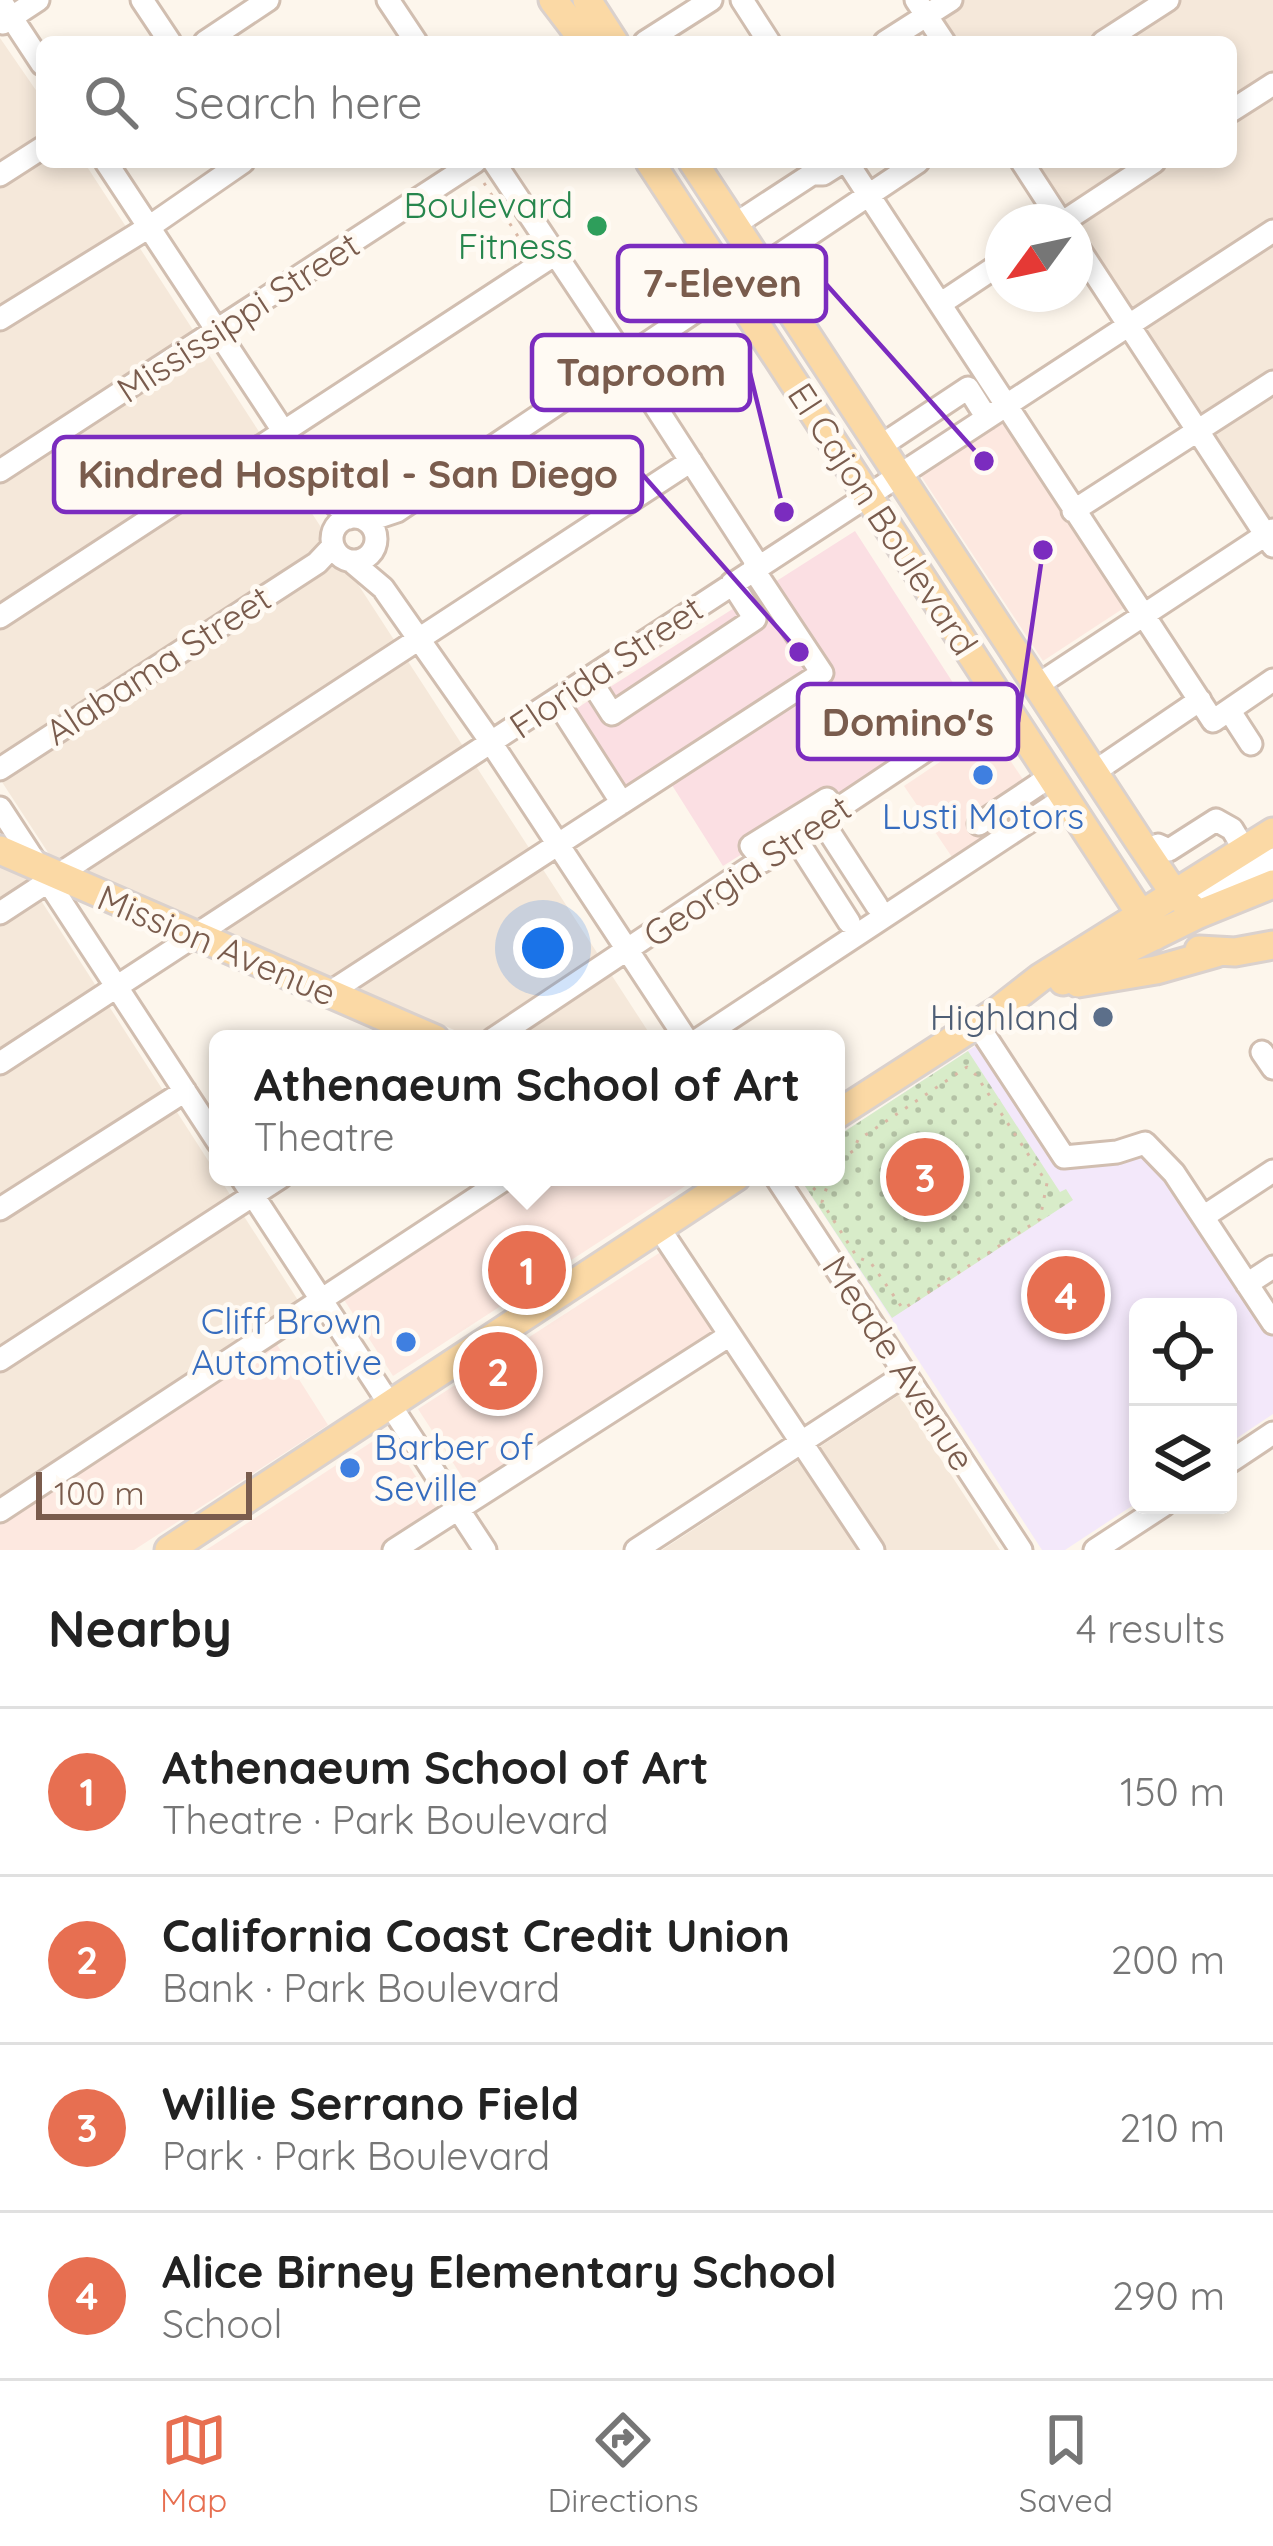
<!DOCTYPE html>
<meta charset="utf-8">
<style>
body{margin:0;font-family:Quicksand,sans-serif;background:#f6f6f6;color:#222}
.controls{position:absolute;right:36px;bottom:36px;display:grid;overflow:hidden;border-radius:18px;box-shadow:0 6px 18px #0003}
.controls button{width:108px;height:108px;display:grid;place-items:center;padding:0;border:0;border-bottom:3px solid #e0e0e0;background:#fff;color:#222;font:60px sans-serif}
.compass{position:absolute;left:985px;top:204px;width:108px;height:108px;border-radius:50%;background:#fff;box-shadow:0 6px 18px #0003;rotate:237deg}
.scale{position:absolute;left:36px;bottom:30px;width:216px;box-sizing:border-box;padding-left:12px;border:6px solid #7a5c4d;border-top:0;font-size:33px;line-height:42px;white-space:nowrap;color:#7a5c4d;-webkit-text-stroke:9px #fffaf3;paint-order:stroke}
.you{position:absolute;left:543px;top:948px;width:42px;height:42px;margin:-30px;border:9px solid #fff;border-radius:50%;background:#1a73e8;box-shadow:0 0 0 18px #1a73e833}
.badge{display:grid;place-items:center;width:78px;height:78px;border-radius:50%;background:#e76f51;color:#fff;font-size:39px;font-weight:700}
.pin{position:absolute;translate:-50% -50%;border:6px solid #fff;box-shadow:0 3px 12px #0006}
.popup{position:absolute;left:209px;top:1030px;width:636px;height:156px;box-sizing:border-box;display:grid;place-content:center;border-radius:18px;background:#fff;filter:drop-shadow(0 3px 9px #0005);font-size:39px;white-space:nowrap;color:#767676}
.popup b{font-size:45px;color:#222}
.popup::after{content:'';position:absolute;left:50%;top:100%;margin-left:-24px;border:24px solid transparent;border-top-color:#fff}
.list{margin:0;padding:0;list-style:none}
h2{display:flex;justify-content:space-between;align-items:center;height:156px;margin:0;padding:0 48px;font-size:51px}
h2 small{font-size:39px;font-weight:400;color:#767676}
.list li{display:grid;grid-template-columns:78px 1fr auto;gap:36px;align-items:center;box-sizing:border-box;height:168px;padding:0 48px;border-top:3px solid #e0e0e0}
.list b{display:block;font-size:45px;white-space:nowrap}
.list p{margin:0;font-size:39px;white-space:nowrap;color:#767676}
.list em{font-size:39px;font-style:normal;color:#767676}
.icon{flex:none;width:66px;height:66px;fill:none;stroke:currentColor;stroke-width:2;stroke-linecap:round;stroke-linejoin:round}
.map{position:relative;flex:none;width:1273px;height:1550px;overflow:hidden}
.search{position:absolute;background:#fff;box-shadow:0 6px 18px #0003;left:36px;right:36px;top:36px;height:132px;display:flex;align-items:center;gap:30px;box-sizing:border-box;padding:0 42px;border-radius:18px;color:#767676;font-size:45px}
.sheet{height:828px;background:#fff}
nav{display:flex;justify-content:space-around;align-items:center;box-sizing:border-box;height:168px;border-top:3px solid #e0e0e0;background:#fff;font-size:33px;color:#767676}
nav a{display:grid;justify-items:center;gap:6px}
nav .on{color:#e76f51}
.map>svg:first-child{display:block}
.residential{fill:#f5e8da}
.commercial{fill:#fde8e0}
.education{fill:#f3e8fa}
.medical{fill:#fbdfe3}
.grass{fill:url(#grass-dots)}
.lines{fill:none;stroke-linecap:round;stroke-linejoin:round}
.minor-casing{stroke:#d1beb0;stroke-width:27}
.major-casing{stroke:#dad1cd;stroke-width:33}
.path{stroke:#d9b8a5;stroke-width:3;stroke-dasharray:3 9;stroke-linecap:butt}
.minor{stroke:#fff;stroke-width:21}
.major{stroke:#fbd9a5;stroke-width:27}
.leisure-dot{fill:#2e9e5b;stroke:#fffaf3;stroke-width:4.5}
.shop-dot{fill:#3f7fe0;stroke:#fffaf3;stroke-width:4.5}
.service-dot{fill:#5c6f8a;stroke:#fffaf3;stroke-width:4.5}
.labels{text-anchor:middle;stroke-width:10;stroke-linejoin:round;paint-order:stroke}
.leisure-label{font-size:36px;fill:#27864d;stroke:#fffaf3;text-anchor:end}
.street-label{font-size:36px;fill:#7a5c4d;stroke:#fffaf3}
.shop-label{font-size:36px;fill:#366cbe;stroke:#fffaf3}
.service-label{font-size:36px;fill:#4e5e75;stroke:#fffaf3;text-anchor:end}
.leader{fill:none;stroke:#7b2cbf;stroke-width:4.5}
.callout-dot{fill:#7b2cbf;stroke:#fffaf3;stroke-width:4.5}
.callout{fill:#fffaf3;stroke:#7b2cbf;stroke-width:4.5}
.callout-label{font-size:39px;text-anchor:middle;font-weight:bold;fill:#7a5c4d}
</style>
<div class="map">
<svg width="1273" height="1550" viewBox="0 0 1273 1550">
<defs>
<pattern id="grass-dots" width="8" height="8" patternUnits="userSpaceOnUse" patternTransform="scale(3)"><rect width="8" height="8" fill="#d8ecc9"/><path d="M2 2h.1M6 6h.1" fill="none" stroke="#b4c2a5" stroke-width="1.8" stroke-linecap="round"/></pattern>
</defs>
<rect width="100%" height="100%" fill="#fdf6ec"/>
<!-- residential -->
<path class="residential" d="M920,0h353v530l-198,-290v-18l-50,-60h206v-120h-284z
M0,38l42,61v63h42l569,877h-178l-426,-185 -49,-75z
M0,864l24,10 277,431 -301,198z
M899,1395l101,155h-338z"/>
<!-- commercial -->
<path class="commercial" d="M1007,419l123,185 -87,57 -122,-185z
M989,729l52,77 -85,57 -52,-77z
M522,1177h177l-306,199 -52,-81z
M670,1246l54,83 -252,163 -54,-83z
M274,1340l54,85 -194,125h-134v-34z
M387,1432l52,80 -58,38h-175z"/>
<!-- education -->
<path class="education" d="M986,1039l78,118 81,-14 128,180v91l-45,30v-137h-90v195l-73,48h-23l-243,-373h37v-40z"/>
<!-- medical -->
<path class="medical" d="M855,531l113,175 -7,11 -238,149 -53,-84 -40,25 -56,-97z"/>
<!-- grass -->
<path class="grass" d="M968,1051l92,141 6,-3 7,11 -181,118 -93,-141h37v-40z"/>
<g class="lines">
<defs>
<path id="minor" d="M0,0l42,64
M142,0l28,42
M388,0l28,42
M742,0l27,42
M916,0l28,42
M3,23l35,-23
M205,42l63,-42
M645,42l66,-42
M885,42l66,-42
M1103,42l65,-42
M1231,111l42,-27
M106,162l220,334 24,22
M494,162l130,195
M847,162l366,559 60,-41
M1022,162l39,60
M0,175l42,-27
M1063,222l91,-60
M734,225l78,-51h11l19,-12
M1075,243l198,303
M940,304l63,-42
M0,319l149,-92 94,-65
M646,392l112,173
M879,447l89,-59 19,30
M0,471l475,-309
M1073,511l200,-129
M332 539a22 22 0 1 1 44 0a22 22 0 1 1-44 0Z
M367,521l30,-10 521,-349
M351,561l32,27 101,144 202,307
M0,617l554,-362
M589,678l23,36 143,-95 -23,-36
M1036,686l237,-156
M556,700l66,103
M1229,710l22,34
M0,769l317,-206 16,-17
M1094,772l106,-72
M0,808l218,334
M822,821l55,85
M979,824l72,-48
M796,839l53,83
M1146,852l12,-7 11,5 47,-30 16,9 12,20
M763,861l-12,-15 76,-47 9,13
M1174,893l29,4 70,-38
M0,913l691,-452
M329,993l493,-320 -69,-104
M977,1024l87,133 53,-5 28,-9 29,30 99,150
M493,1039l508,-339
M699,1039l367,-242
M1262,1052l11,16
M0,1063l1273,-832
M241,1177l244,373
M776,1177l245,373
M0,1209l185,-118
M1203,1217l70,-46
M659,1228l214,322
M1247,1284l26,-17
M0,1360l281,-183
M1228,1463l45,-30
M0,1511l508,-334
M394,1550l336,-215
M636,1550l270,-176
M1095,1550l69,-45"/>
<path id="major" d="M553,0l32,42
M587,0l27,42
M650,162l505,774
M693,162l446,679 35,52 25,21
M0,850l435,189
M1199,950l36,2 38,-7
M1063,981l136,-67 74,-30
M1078,983l78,-13 60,-17
M836,1115l163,-105 41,-32 233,-146
M169,1550l567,-373"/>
</defs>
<!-- minor casing -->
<use href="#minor" class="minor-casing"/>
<!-- major casing -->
<use href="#major" class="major-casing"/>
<!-- path -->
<path class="path" d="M484,183l42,66
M810,1177l1,9 11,10
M830,1177l-8,25 35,55 14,6 32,46 137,-90 7,-36 -71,-108 -9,-8 -109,73 -5,11 -17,11"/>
<!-- minor -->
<use href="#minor" class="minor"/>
<!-- major -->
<use href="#major" class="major"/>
</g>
<!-- markers -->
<circle class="leisure-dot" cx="597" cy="226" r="12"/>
<g class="shop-dot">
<circle cx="983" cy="775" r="12"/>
<circle cx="406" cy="1342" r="12"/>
<circle cx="350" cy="1468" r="12"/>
</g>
<circle class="service-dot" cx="1103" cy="1017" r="12"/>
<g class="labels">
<!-- leisure labels -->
<g class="leisure-label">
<text x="573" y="218">Boulevard<tspan x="573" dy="41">Fitness</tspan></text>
</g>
<!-- street labels -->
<g class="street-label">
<text transform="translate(238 317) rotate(-33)" y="13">Mississippi Street</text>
<text transform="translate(883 519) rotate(57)" y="13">El Cajon Boulevard</text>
<text transform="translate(158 665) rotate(-33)" y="13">Alabama Street</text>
<text transform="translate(606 667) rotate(-34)" y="13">Florida Street</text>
<text transform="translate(747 871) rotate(-34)" y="13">Georgia Street</text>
<text transform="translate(217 945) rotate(23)" y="13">Mission Avenue</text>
<text transform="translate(899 1363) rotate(57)" y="13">Meade Avenue</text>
</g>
<!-- shop labels -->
<g class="shop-label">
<text x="983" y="829">Lusti Motors</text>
<text x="382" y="1334" text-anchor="end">Cliff Brown<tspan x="382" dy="41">Automotive</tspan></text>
<text x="374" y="1460" text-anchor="start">Barber of<tspan x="374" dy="41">Seville</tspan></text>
</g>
<!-- service labels -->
<g class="service-label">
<text x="1079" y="1030">Highland</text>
</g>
</g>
<!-- callouts -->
<path class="leader" d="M984 461L826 284M784 512L750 373M799 652L642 474M1043 550L1018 722"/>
<g class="callout-dot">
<circle cx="984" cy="461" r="12"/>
<circle cx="784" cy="512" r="12"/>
<circle cx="799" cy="652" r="12"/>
<circle cx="1043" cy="550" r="12"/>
</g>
<g class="callout">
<rect x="618" y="246" width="208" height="75" rx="12"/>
<rect x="532" y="335" width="218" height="75" rx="12"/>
<rect x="54" y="437" width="588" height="75" rx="12"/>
<rect x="798" y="684" width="220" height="75" rx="12"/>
</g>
<g class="callout-label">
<text x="722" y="297">7-Eleven</text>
<text x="641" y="386">Taproom</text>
<text x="348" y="488">Kindred Hospital - San Diego</text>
<text x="908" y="736">Domino's</text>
</g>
</svg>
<div class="controls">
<button><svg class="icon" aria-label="locate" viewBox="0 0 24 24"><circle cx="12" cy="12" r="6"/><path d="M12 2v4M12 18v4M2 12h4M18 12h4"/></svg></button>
<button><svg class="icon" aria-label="layers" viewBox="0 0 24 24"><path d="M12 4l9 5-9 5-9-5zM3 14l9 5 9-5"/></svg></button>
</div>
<svg class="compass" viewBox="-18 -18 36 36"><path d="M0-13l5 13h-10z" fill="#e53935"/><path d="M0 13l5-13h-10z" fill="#767676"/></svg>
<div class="scale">100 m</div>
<div class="you"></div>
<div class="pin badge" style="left:527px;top:1270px">1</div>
<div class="popup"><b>Athenaeum School of Art</b>Theatre</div>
<div class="pin badge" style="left:498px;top:1371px">2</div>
<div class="pin badge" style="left:925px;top:1177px">3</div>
<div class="pin badge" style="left:1066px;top:1295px">4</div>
<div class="search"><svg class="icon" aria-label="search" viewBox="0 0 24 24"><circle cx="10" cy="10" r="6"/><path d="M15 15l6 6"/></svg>Search here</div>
</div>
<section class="sheet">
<h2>Nearby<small>4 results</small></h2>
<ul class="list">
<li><span class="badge">1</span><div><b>Athenaeum School of Art</b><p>Theatre · Park Boulevard</p></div><em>150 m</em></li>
<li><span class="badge">2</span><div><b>California Coast Credit Union</b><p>Bank · Park Boulevard</p></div><em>200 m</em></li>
<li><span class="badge">3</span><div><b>Willie Serrano Field</b><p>Park · Park Boulevard</p></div><em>210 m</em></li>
<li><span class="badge">4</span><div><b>Alice Birney Elementary School</b><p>School</p></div><em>290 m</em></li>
</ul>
</section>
<nav>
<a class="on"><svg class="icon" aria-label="map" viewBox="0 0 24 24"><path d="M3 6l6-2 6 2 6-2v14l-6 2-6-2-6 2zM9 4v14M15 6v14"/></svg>Map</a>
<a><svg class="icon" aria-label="directions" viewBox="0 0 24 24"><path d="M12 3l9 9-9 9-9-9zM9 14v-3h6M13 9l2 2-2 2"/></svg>Directions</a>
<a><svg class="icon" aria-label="saved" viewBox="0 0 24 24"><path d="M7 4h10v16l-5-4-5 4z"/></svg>Saved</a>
</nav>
